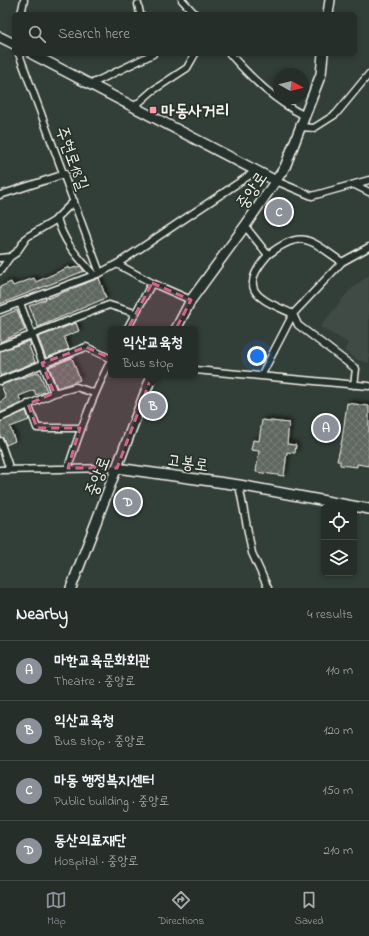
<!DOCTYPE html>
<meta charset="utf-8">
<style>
body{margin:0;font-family:"Indie Flower","Poor Story",sans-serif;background:#2e3632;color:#f1f3f6}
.controls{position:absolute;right:12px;bottom:12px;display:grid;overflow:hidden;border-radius:6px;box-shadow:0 2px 6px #0003}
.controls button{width:36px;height:36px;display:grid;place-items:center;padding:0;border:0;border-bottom:1px solid #424a47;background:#262e2a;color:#f1f3f6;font:20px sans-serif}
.compass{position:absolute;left:273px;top:68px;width:36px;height:36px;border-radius:50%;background:#262e2a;box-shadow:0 2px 6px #0003;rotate:98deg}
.you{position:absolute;left:257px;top:356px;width:14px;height:14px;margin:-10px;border:3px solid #fff;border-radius:50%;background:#1a73e8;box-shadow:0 0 0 6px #1a73e833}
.badge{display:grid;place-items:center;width:26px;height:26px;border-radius:50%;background:#8c9099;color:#fff;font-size:13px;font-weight:700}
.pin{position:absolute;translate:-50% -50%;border:2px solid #fff;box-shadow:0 1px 4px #0006}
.popup{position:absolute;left:108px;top:326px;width:90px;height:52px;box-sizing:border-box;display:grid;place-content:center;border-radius:6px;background:#262e2a;filter:drop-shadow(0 1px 3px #0005);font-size:13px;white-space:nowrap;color:#a4a8a8}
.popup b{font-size:15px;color:#f1f3f6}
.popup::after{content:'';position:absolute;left:50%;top:100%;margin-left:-8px;border:8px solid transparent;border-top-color:#262e2a}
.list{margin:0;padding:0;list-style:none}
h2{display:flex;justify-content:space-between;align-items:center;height:52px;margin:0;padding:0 16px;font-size:17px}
h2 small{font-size:13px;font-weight:400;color:#a4a8a8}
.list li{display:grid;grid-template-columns:26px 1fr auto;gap:12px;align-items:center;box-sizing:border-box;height:60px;padding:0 16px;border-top:1px solid #424a47}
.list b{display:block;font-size:15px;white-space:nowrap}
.list p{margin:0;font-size:13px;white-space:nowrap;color:#a4a8a8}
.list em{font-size:13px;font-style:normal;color:#a4a8a8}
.icon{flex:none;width:22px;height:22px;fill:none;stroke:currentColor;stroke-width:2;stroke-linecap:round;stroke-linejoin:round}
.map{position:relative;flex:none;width:369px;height:588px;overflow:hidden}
.search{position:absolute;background:#262e2a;box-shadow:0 2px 6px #0003;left:12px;right:12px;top:12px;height:44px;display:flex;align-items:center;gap:10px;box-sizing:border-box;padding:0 14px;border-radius:6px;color:#a4a8a8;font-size:15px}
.sheet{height:292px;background:#262e2a}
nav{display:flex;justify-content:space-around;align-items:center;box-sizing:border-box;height:56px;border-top:1px solid #424a47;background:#262e2a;font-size:11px;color:#a4a8a8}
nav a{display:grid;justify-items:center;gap:2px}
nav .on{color:#8c9099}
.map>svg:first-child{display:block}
.built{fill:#404b44}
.building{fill:url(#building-cross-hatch);stroke:#f4f1e8;filter:url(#shadow)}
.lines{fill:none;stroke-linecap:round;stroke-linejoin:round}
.street-casing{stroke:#f4f1e8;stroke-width:9}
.secondary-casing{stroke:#f4f1e8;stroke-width:12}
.street{stroke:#26332d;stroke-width:6}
.secondary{stroke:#26332d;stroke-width:9}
.marked{fill:#d4648c;fill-opacity:0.2;stroke:#d4648c;stroke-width:3;stroke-dasharray:8 5;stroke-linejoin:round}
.poi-dot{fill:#ff9aa2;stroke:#26332d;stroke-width:1.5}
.labels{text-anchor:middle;stroke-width:3.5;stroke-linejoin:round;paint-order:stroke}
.poi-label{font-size:17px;font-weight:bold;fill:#f4f1e8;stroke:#26332d;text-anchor:start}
.street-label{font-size:17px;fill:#f4f1e8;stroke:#26332d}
</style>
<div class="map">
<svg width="369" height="588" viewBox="0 0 369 588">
<defs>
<pattern id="building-cross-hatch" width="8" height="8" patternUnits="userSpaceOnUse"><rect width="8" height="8" fill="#5f6861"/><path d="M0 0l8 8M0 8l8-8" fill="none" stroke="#777e78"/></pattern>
<filter id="shadow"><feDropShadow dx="2.5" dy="-2.5" stdDeviation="2" flood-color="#0009"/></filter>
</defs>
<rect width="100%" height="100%" fill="#323e38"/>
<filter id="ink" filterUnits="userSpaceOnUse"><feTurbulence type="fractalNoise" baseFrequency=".025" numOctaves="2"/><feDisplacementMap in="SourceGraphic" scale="8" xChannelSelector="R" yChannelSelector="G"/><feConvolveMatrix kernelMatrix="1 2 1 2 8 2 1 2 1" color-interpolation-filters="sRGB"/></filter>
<g filter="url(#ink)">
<!-- built -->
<path class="built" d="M369,275v88l-11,-3 -14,-9 4,-8 -28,-16 29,-36z"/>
<!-- building -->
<path class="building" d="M80,266l4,5 -84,33v-17l11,-5 2,4 21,-8 2,4 33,-15 1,2z
M99,278l7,20 -68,29 -9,-21z
M17,310l8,20 -25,12v-25z
M76,323l3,8 -15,6 5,12 -23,9 -8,-21z
M29,341l2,4 -2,1 6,16 -35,14v-25z
M72,358l8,22 -23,8 -8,-21z
M39,372l8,19 -11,4 -2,-5 -15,6 2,7 -21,10v-11l6,-4 -5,-13z
M347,403l22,3v60l-12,-2v3l-17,-2v-4h-3l5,-21z
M26,411l3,9 -19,7 5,14 -9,4 -3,-7 -3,-1v-15z
M262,420l27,3 -2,21 9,1 -1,8 -8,-1 -3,24 -28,-4 3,-21 -8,-1 2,-10 6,1z"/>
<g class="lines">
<defs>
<path id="street" d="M182,0l13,14
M138,4l2,10
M21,14l3,-14
M19,54l81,219
M230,54c22,25 45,47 75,62
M91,84l62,-30
M134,107l18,-16 35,-23 8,-14
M301,127l13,1 22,-14 33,-40
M276,181l36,15 57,-16
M355,185l14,7
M0,195l65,-21
M57,218c7,25 20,38 37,57
M245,226l23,29c-33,37 -7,44 25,59l5,11 58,44 -2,16
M268,255c34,-27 42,-15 74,7
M0,258l10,-1
M117,264l139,-93
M0,271l10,-14 6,-4 11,-16 27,-16 20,-20
M20,303l34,90
M0,310l100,-37 17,-9 35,19 39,17
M127,329l25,-46
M0,347l109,-42 26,8
M195,370l174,16
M261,376l32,-62 49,-52 27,-15
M0,381l86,-34 25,12
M28,404l9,24h43
M0,418l54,-25 22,-6 18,6
M0,441l10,29
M68,468c12,-38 25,-73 43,-108
M0,470l117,-2
M239,485l13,68 16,35"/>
<path id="secondary" d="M328,14l2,-14
M0,37l14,7
M32,54l244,127
M176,329l15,-29 54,-74 40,-59 36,-93 2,-20
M117,468l122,17 130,24
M71,588l81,-213"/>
</defs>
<!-- street casing -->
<use href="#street" class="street-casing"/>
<!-- secondary casing -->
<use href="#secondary" class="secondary-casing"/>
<!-- street -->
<use href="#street" class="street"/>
<!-- secondary -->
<use href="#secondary" class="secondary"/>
</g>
</g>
<!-- marked area -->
<path class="marked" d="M152,283l39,17 -38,73 -36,95h-49l12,-40h-43l-9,-24 26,-11 -12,-30 44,-16 26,12z"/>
<!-- markers -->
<rect class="poi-dot" x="149" y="106" width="8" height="8" rx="2"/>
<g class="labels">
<!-- poi labels -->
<g class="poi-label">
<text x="161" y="116">마동사거리</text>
</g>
<!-- street labels -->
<g class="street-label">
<text transform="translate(73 158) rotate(70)" y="6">주현로18길</text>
<text transform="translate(251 190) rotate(-56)" y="6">중앙로</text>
<text transform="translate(188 462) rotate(8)" y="6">고봉로</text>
<text transform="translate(97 476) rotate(-69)" y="6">중앙로</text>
</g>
</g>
</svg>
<div class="controls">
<button><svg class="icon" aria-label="locate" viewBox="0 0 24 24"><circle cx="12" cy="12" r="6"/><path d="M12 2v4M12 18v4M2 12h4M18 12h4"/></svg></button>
<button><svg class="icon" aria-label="layers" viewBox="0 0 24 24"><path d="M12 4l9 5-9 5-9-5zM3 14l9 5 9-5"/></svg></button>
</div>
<svg class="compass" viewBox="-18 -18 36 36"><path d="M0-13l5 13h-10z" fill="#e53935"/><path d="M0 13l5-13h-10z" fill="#a4a8a8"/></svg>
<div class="you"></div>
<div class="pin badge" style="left:326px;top:428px">A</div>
<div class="pin badge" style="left:153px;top:406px">B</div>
<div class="popup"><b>익산교육청</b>Bus stop</div>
<div class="pin badge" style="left:279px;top:212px">C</div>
<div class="pin badge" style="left:128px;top:502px">D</div>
<div class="search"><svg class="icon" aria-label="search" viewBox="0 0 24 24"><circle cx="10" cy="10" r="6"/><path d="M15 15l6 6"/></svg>Search here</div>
</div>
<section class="sheet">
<h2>Nearby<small>4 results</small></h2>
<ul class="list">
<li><span class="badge">A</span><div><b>마한교육문화회관</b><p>Theatre · 중앙로</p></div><em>110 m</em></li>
<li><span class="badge">B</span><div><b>익산교육청</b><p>Bus stop · 중앙로</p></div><em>120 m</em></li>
<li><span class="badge">C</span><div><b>마동 행정복지센터</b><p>Public building · 중앙로</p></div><em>150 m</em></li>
<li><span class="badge">D</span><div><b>동산의료재단</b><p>Hospital · 중앙로</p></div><em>210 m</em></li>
</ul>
</section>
<nav>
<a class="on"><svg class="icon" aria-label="map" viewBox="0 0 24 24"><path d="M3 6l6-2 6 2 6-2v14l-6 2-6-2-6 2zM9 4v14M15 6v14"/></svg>Map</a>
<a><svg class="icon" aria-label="directions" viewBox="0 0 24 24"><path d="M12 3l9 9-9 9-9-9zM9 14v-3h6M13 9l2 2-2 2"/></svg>Directions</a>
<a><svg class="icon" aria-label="saved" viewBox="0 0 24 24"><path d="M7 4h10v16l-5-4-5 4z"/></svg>Saved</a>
</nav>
